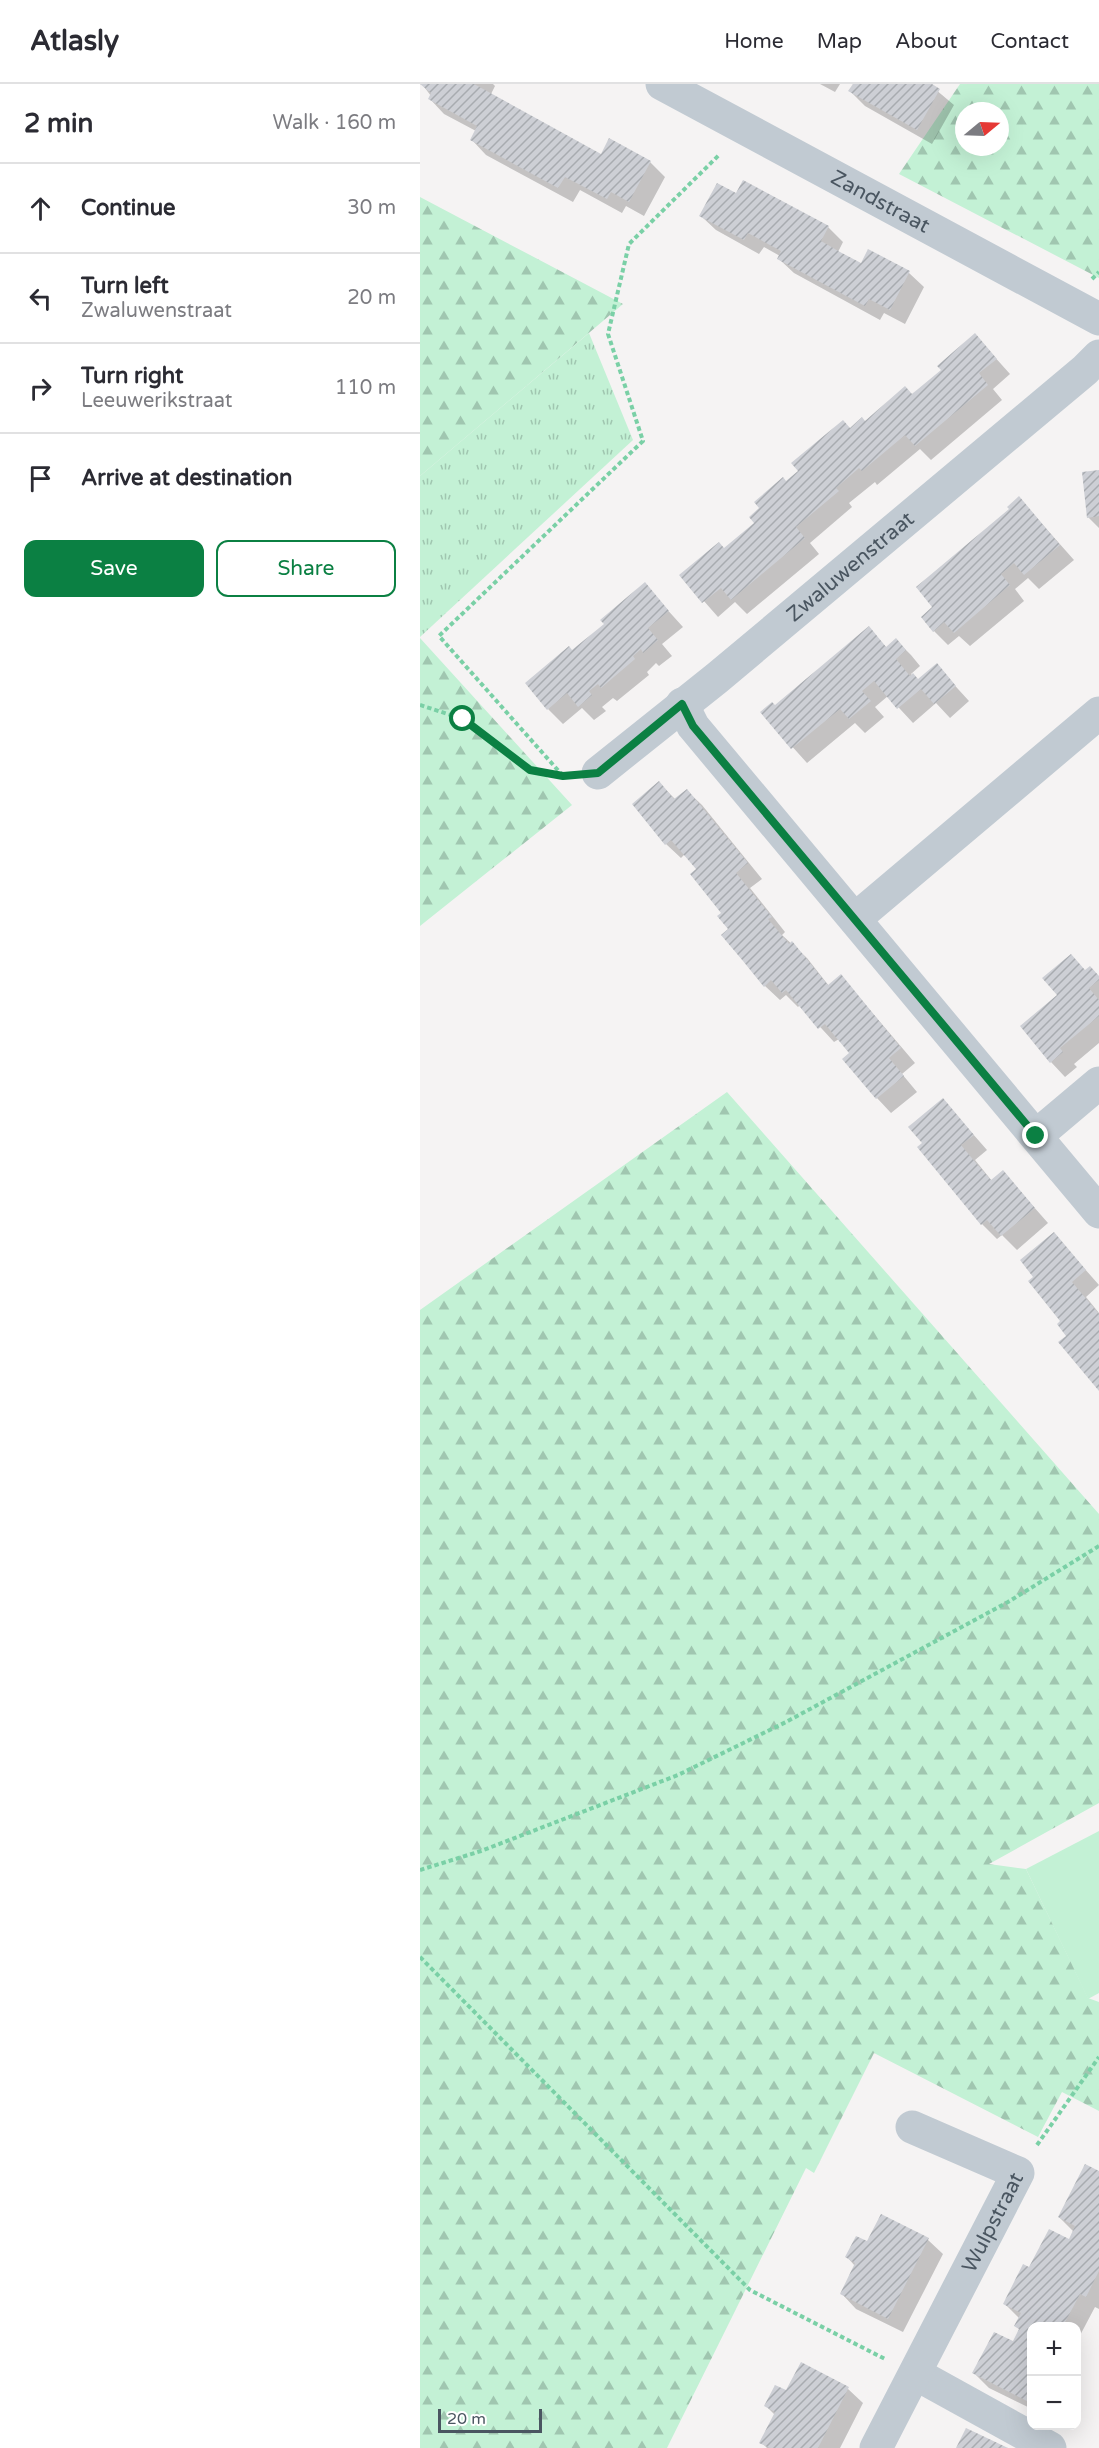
<!DOCTYPE html>
<meta charset="utf-8">
<style>
body{margin:0;font-family:"Varela Round",sans-serif;background:#f7f7f7;color:#2b2b33}
.controls{position:absolute;right:18px;bottom:18px;display:grid;overflow:hidden;border-radius:12px;box-shadow:0 6px 24px #0002}
.controls button{width:54px;height:54px;display:grid;place-items:center;padding:0;border:0;border-bottom:2px solid #e1e1e2;background:#fff;color:#2b2b33;font:30px sans-serif}
.compass{position:absolute;left:535px;top:18px;width:54px;height:54px;border-radius:50%;background:#fff;box-shadow:0 6px 24px #0002;rotate:71deg}
.scale{position:absolute;left:18px;bottom:15px;width:104px;box-sizing:border-box;padding-left:6px;border:3px solid #4a5661;border-top:0;font-size:16px;line-height:21px;white-space:nowrap;color:#4a5661;-webkit-text-stroke:4px #fff;paint-order:stroke}
.stop{position:absolute;width:18px;height:18px;margin:-14px;border:4px solid #0b8043;border-radius:50%;background:#fff}
.stop.end{background:#0b8043;border-color:#fff;box-shadow:0 2px 6px #0008}
.list{margin:0;padding:0;list-style:none}
h2{display:flex;justify-content:space-between;align-items:center;height:78px;margin:0;padding:0 24px;font-size:26px}
h2 small{font-size:20px;font-weight:400;color:#7c7c81}
.list li{display:grid;grid-template-columns:39px 1fr auto;gap:18px;align-items:center;box-sizing:border-box;height:90px;padding:0 24px;border-top:2px solid #e1e1e2}
.list b{display:block;font-size:22px;white-space:nowrap}
.list p{margin:0;font-size:20px;white-space:nowrap;color:#7c7c81}
.list em{font-size:20px;font-style:normal;color:#7c7c81}
.actions{display:flex;gap:12px;padding:18px 24px}
.actions a{flex:1;padding:14px 0;border:2px solid #0b8043;border-radius:12px;text-align:center;font-size:21px;color:#0b8043}
.actions .main{background:#0b8043;color:#fff}
.icon{flex:none;width:33px;height:33px;fill:none;stroke:currentColor;stroke-width:2;stroke-linecap:round;stroke-linejoin:round}
.map{position:relative;flex:none;width:679px;height:2364px;overflow:hidden}
header{display:flex;align-items:center;gap:36px;box-sizing:border-box;height:84px;padding:0 30px;background:#fff;border-bottom:2px solid #e1e1e2}
header strong{font-size:28px}
nav{display:flex;gap:33px;margin-inline-start:auto;font-size:21px}
main{display:flex}
aside{flex:1;background:#fff}
.map>svg:first-child{display:block}
.grass{fill:#c3f1d5}
.forest{fill:url(#forest-firs);fill-rule:evenodd}
.park{fill:url(#park-tufts)}
.shadow{fill:#0003}
.building{fill:url(#building-hatch)}
.lines{fill:none;stroke-linecap:round;stroke-linejoin:round}
.path{stroke:#7ad0a6;stroke-width:4;stroke-dasharray:4.5 3;stroke-linecap:butt}
.minor{stroke:#c1cad2;stroke-width:33}
.route{stroke:#0b8043;stroke-width:8}
.labels{text-anchor:middle;stroke-width:5;stroke-linejoin:round;paint-order:stroke}
.street-label{font-size:21px;fill:#4a5661;stroke:#fff}
</style>
<header>
<strong>Atlasly</strong>
<nav><a>Home</a><a>Map</a><a>About</a><a>Contact</a></nav>
</header>
<main>
<aside>
<h2>2 min<small>Walk · 160 m</small></h2>
<ul class="list">
<li><svg class="icon" aria-label="ahead" viewBox="0 0 24 24"><path d="M12 20V5M6 11l6-6 6 6"/></svg><div><b>Continue</b></div><em>30 m</em></li>
<li><svg class="icon" aria-label="left" viewBox="0 0 24 24"><path d="M17 20v-9H6M10 6l-5 5 5 5"/></svg><div><b>Turn left</b><p>Zwaluwenstraat</p></div><em>20 m</em></li>
<li><svg class="icon" aria-label="right" viewBox="0 0 24 24"><path d="M7 20v-9h11M14 6l5 5-5 5"/></svg><div><b>Turn right</b><p>Leeuwerikstraat</p></div><em>110 m</em></li>
<li><svg class="icon" aria-label="arrive" viewBox="0 0 24 24"><path d="M6 21V4h12l-3 4 3 4H6"/></svg><div><b>Arrive at destination</b></div></li>
</ul>
<div class="actions"><a class="main">Save</a><a>Share</a></div>
</aside>
<div class="map">
<svg width="679" height="2364" viewBox="0 0 679 2364">
<defs>
<pattern id="forest-firs" width="22" height="20" patternUnits="userSpaceOnUse" patternTransform="scale(1.5)"><rect width="22" height="20" fill="#c3f1d5"/><path d="M5 1l3.5 6h-7zM16 11l3.5 6h-7z" fill="#a0c6b0"/></pattern>
<pattern id="park-tufts" width="24" height="20" patternUnits="userSpaceOnUse" patternTransform="scale(1.5)"><rect width="24" height="20" fill="#c3f1d5"/><path d="M3 7l-1-3M5 7V3M7 7l1-3M15 17l-1-3M17 17v-4M19 17l1-3" fill="none" stroke="#a0c6b0"/></pattern>
<pattern id="building-hatch" width="6" height="6" patternUnits="userSpaceOnUse" patternTransform="scale(1.5)"><rect width="6" height="6" fill="#cdcfd5"/><path d="M-1 1l2-2M0 6l6-6M5 7l2-2" fill="none" stroke="#a8abb0"/></pattern>
</defs>
<rect width="100%" height="100%" fill="#f5f3f3"/>
<!-- grass -->
<path class="grass" d="M679,1747v162l-11,6 -62,-130z"/>
<!-- forest -->
<path class="forest" d="M540,0h139v194l-200,-104zM544,27h36v36h-36z
M0,113l203,107 -203,172z
M0,554l152,167 -152,121z
M307,1008l372,422v289l-110,61 37,5 62,129 11,4v109l-37,-19 -24,45 -164,-84 -60,120 -8,-5 -139,280h-247v-1138z"/>
<!-- park -->
<path class="park" d="M169,249l44,107 -213,197v-161z"/>
<!-- shadow -->
<path class="shadow" d="M2,0h71l2,2 -5,10 111,60 49,6 15,15 -21,39 -18,-10 -4,7 -42,-23 -7,12 -87,-47 -14,-15 4,-9 -32,-17 -14,-15 1,-3z
M400,0h20l-5,8z
M435,0h74l25,21 -22,39 -67,-38 -15,-15z
M316,111l92,32 15,15 -5,10 23,13 8,-14 40,22 15,14 -19,37 -21,-11 -4,7 -86,-47 -15,-14 1,-3 -16,-9 -5,7 -43,-24 -15,-14z
M555,251l35,39 -17,15 9,11 -71,60 -11,-11 -43,36 -2,-3 -26,21 3,4 -42,36 9,11 -72,60 -12,-12 -17,15 -37,-42 44,-26 31,-26 30,-40 64,-54 63,-33 30,-26z
M679,388v56l-11,-11z
M599,414l55,62 -35,29 -11,-11 -13,11 9,12 -54,45 -11,-10 -11,9 -14,-14z
M224,500l39,43 -21,17 10,12 -13,10 -3,-3 -9,9 2,3 -32,26 -4,-3 -11,9 4,4 -12,9 -12,-12 -19,16 -15,-15 25,-57 33,-28z
M449,544l18,20 9,-8 15,15 9,11 -9,8 7,7 19,-15 32,35 -19,17 -14,-15 -23,20 -25,-27 -13,11 9,10 -19,16 -10,-10 -48,40 -45,-50 13,-6z
M239,699l17,17 11,-9 15,14 60,74 -12,9 35,44 -3,3 25,23 22,28 12,-10 74,87 -13,11 15,18 -26,21 -14,-15 -26,-45 -12,-14 -5,3 -34,-37 -2,2 -12,-12 -6,5 -15,-14 -67,-116 -13,-16 -4,4 -15,-14z
M666,887l13,6v66l-25,21 3,3 -12,10 -14,-15z
M523,1016l44,50 -12,10 17,21 11,-9 45,51 -31,27 -15,-15 -5,4 -15,-15 -63,-77 5,-4z
M634,1150l45,51 -13,12 13,16v76l-63,-112z
M679,2089v136l-4,-2 -19,36v-17h-44v83l-43,-21 -15,-15 40,-30 6,-13v-11l-15,-15 25,-35 39,-28 5,-9 -15,-15z
M508,2156l15,14 -40,78 -47,-23 -14,-15 13,-28 -8,-9 20,-14z
M428,2305l15,14 -23,45h-73l-6,-6 14,-27 -9,-9 21,-14z"/>
<!-- building -->
<path class="building" d="M0,0h54l127,70 8,-16 42,23 -22,41 -18,-10 -4,7 -42,-22 -7,11 -88,-48 7,-14 -49,-27 3,-6z
M433,0h79l8,5 -23,41 -69,-39z
M323,96l86,46 -8,15 19,11 21,11 7,-14 42,22 -20,39 -21,-11 -4,7 -88,-47 4,-8 -33,-18 -4,7 -45,-24 18,-33 19,10z
M555,249l22,26 -18,14 9,12 -73,61 -10,-11 -43,36 -3,-3 -23,20 3,3 -43,36 9,11 -74,62 -10,-12 -19,15 -23,-28 40,-33 5,6 30,-25 -5,-6 10,-9 -5,-6 29,-25 3,4 12,-10 -7,-8 52,-43 7,8 12,-11 3,4 40,-35 7,8 29,-24 -4,-4z
M679,386v46l-12,2 -5,-46z
M599,412l41,49 -36,30 -10,-12 -13,11 9,11 -56,48 -10,-11 -11,10 -12,-15 11,-10 -16,-20 93,-78 -2,-2z
M225,498l24,29 -21,17 10,12 -15,13 -2,-4 -8,7 2,3 -34,29 -3,-4 -9,7 3,4 -14,12 -11,-14 -20,17 -22,-27 44,-37 3,4 32,-26 -4,-4z
M449,542l17,21 10,-9 10,12 -10,9 14,17 3,-3 5,6 19,-16 19,23 -22,18 -13,-15 -24,20 -23,-28 -12,10 9,10 -22,18 -9,-10 -49,40 -31,-37 12,-10 3,3z
M239,697l15,18 13,-10 61,74 -12,10 36,44 -4,2 21,25 3,-3 36,44 13,-11 60,74 -12,10 15,18 -28,23 -34,-40 7,-6 -24,-29 -7,5 -32,-39 -4,3 -11,-13 -7,7 -21,-26 -22,-26 7,-6 -11,-13 4,-3 -31,-39 6,-5 -25,-29 -6,5 -33,-41z
M651,870l14,16 5,-4 9,10v4l-10,8 10,12v16l-39,32 3,4 -13,11 -30,-37 37,-31 -15,-17z
M523,1014l31,37 -13,10 15,18 15,17 12,-10 32,38 -34,28 -14,-16 -6,5 -64,-78 5,-4 -14,-16z
M634,1148l32,38 -14,12 27,32v77l-41,-49 8,-6 -9,-12 3,-3 -32,-40 5,-4 -13,-17z
M665,2080l14,7v100l-13,26 -6,-3 -17,32h-31l-3,76 -57,-29 22,-41 19,9 6,-12 -5,-3 7,-13 -18,-9 20,-40 6,3 20,-38 20,10 6,-13 -17,-9z
M461,2130l48,24 -41,81 -48,-25 15,-31 -10,-6 11,-21 11,5z
M381,2278l48,25 -31,61h-48l-11,-5 16,-31 -11,-6 11,-21 11,5z
M546,2344l42,20h-52z"/>
<g class="lines">
<!-- path -->
<path class="path" d="M672,195l7,-7
M0,621l43,14 67,51 31,6
M143,692l-124,-140 204,-195 -35,-107 21,-90 90,-89
M0,1786l61,-19 197,-76 108,-53 222,-120 91,-56
M0,1873l330,333 135,69
M617,2061l62,-88"/>
<!-- minor -->
<g class="minor">
<path id="s1" d="M242,0l437,235"/>
<path d="M262,620l11,22 406,486"/>
<path id="s2" d="M178,689l119,-95 368,-308 14,-14"/>
<path d="M435,835l244,-206"/>
<path d="M616,1052l63,-53"/>
<path d="M496,2290l134,74"/>
<path id="s3" d="M456,2364l142,-275 -106,-46"/>
</g>
</g>
<g class="lines">
<!-- route -->
<path class="route" d="M43,635l67,51 33,6 35,-3 84,-69 11,22 343,410"/>
</g>
<g class="labels">
<!-- street labels -->
<g class="street-label">
<text dy="7" stroke="none"><textPath href="#s1" startOffset="248">Zandstraat</textPath></text>
<text dy="7" stroke="none"><textPath href="#s2" startOffset="326">Zwaluwenstraat</textPath></text>
<text dy="7" stroke="none"><textPath href="#s3" startOffset="254">Wulpstraat</textPath></text>
</g>
</g>
</svg>
<div class="controls">
<button>+</button>
<button>−</button>
</div>
<svg class="compass" viewBox="-18 -18 36 36"><path d="M0-13l5 13h-10z" fill="#e53935"/><path d="M0 13l5-13h-10z" fill="#7c7c81"/></svg>
<div class="scale">20 m</div>
<div class="stop" style="left:43px;top:635px"></div>
<div class="stop end" style="left:616px;top:1052px"></div>
</div>
</main>
